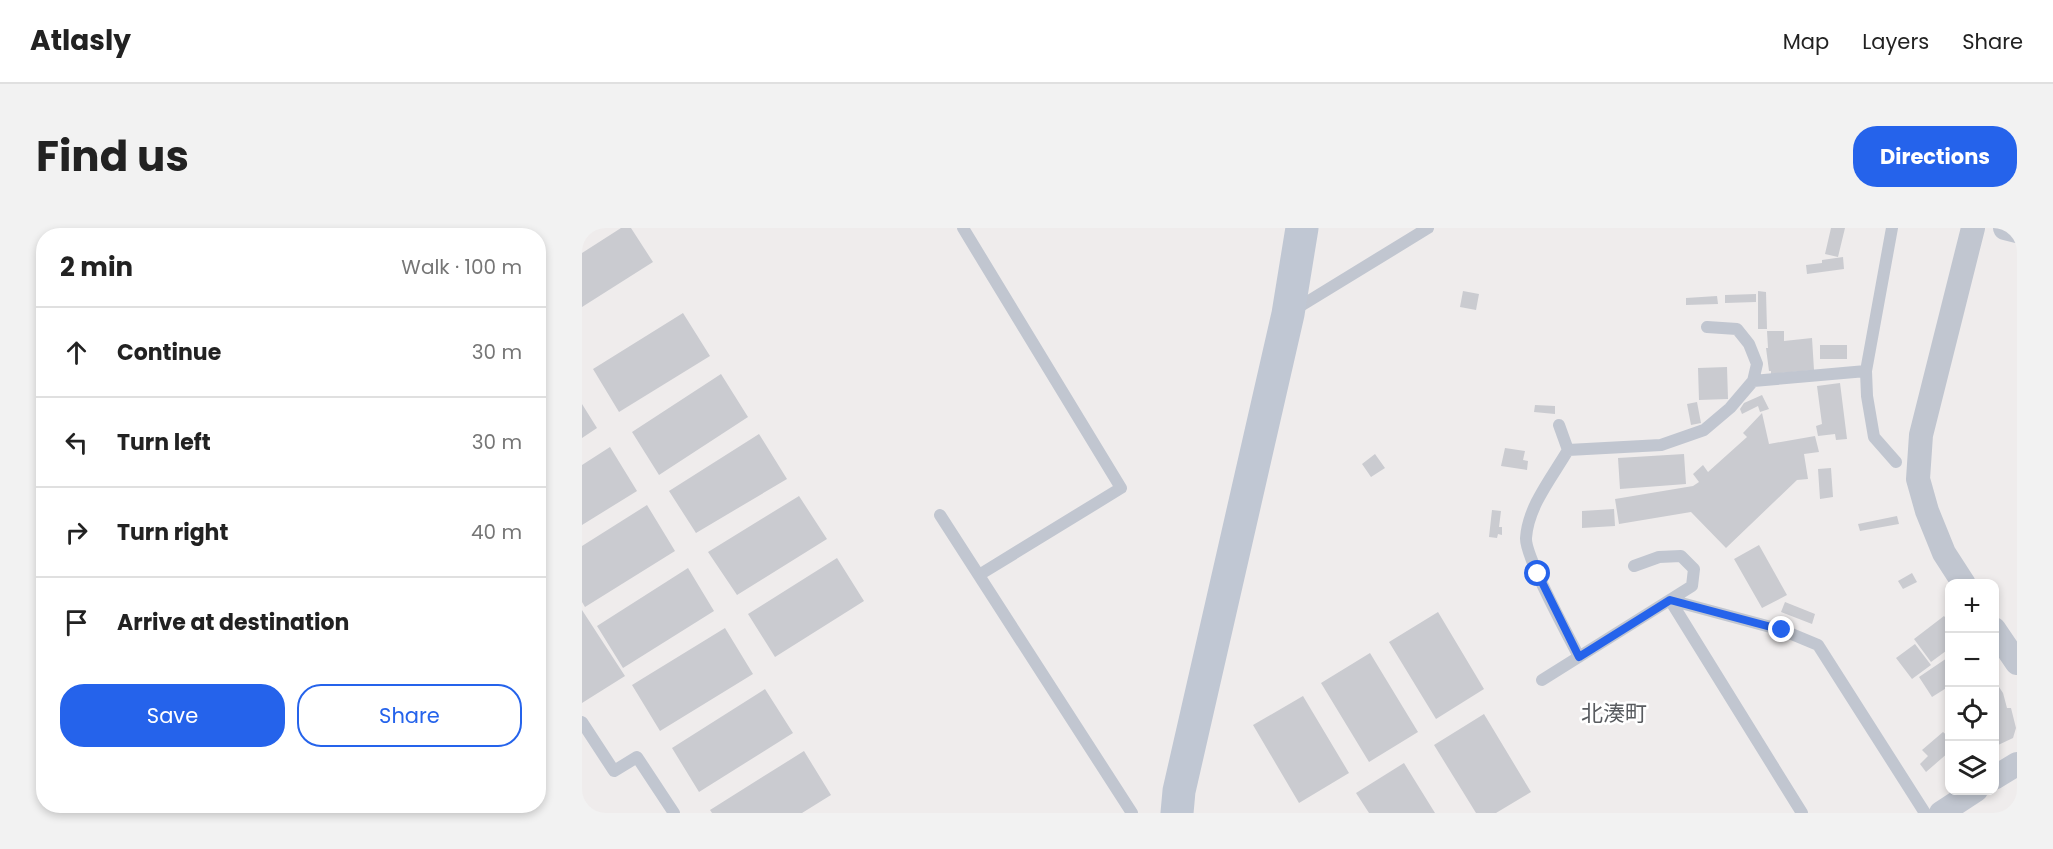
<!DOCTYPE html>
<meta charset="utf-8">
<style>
body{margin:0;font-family:Poppins,"Noto Sans JP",sans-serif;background:#f2f2f2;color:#222}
.controls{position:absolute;right:18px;bottom:18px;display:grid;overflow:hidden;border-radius:12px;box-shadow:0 3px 9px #0003}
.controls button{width:54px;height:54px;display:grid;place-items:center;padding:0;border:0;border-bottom:2px solid #e0e0e0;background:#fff;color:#222;font:30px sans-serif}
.stop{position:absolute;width:18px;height:18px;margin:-14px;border:4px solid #2563eb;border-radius:50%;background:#fff}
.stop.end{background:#2563eb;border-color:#fff;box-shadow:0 2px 6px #0008}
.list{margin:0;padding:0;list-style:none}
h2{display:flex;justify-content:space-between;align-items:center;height:78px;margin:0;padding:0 24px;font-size:26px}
h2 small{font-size:20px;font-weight:400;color:#767676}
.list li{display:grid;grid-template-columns:39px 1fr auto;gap:18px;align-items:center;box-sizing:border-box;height:90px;padding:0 24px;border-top:2px solid #e0e0e0}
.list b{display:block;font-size:22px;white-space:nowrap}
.list em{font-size:20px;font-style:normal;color:#767676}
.actions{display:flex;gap:12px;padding:18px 24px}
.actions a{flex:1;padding:14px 0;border:2px solid #2563eb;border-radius:24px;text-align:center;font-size:21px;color:#2563eb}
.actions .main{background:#2563eb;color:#fff}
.icon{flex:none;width:33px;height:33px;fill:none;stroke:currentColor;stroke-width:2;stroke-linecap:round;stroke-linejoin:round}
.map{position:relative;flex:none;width:1435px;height:585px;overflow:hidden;border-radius:24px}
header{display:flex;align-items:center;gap:36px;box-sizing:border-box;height:84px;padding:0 30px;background:#fff;border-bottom:2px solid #e0e0e0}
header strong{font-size:28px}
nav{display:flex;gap:33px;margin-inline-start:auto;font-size:21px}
.intro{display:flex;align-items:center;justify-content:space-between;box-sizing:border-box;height:144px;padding:0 36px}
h1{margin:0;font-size:42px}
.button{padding:15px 27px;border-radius:24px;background:#2563eb;color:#fff;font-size:21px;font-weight:700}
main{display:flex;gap:36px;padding:0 36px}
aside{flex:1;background:#fff;border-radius:24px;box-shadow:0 3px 9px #0003}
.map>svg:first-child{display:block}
.building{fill:#cacbd0}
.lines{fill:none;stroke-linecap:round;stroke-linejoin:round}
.lane{stroke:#c1c6d0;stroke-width:12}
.street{stroke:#c1c6d0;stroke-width:24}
.secondary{stroke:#c0c7d3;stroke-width:33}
.route{stroke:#2563eb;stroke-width:8}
.labels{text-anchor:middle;stroke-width:5;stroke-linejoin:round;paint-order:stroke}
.quarter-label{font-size:22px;fill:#595c60;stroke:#fff}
</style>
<header>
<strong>Atlasly</strong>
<nav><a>Map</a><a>Layers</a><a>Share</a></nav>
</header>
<div class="intro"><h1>Find us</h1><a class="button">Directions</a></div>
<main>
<aside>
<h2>2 min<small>Walk · 100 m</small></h2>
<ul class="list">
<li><svg class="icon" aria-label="ahead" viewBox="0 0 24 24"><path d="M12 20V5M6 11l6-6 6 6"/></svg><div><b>Continue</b></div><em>30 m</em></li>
<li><svg class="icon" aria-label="left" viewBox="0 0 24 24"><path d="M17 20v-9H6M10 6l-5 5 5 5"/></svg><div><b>Turn left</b></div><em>30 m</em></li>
<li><svg class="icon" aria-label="right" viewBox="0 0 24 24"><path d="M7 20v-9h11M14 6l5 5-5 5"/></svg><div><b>Turn right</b></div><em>40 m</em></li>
<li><svg class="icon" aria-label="arrive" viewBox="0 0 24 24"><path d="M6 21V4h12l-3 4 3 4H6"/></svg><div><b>Arrive at destination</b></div></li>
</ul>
<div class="actions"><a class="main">Save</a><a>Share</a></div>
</aside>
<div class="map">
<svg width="1435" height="585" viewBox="0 0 1435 585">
<rect width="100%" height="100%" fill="#efecec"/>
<!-- building -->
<path class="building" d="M39,0h10l22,34 -71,45v-54z
M1249,0h14l-7,29 -13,-3z
M1261,29l1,12 -37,5 -1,-9 16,-2v-3z
M881,63l16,3 -3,16 -16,-3z
M1176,63l8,1 1,37h-9z
M1174,66v8l-31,1v-8z
M1135,68l1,8 -32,1v-7z
M101,85l27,43 -91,56 -26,-43z
M1185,103h17v10l28,-3 2,32 -43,4v-3h-2l-3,-23h2z
M1238,117h27v14h-27z
M1145,139l1,32 -29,1 -1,-32z
M139,146l27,43 -89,58 -27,-43z
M1258,155l7,56 -11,1 -1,-6 -17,2 -2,-10 6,-2 -5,-38z
M1180,167l7,14 -9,3 -2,-6 -16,8 -2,-5 4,-6z
M1115,174l4,21 -10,2 -4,-21z
M0,176l15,24 -15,10z
M953,177l20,1v8l-21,-2z
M1180,185l7,31 46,-8 4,16 -15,2 4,25 -11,1 -71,68 -35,-36 -72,12 -4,-25 78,-13 6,-4 -6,-8 10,-9 5,7 39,-35 -4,-4z
M177,206l28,45 -91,54 -27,-42z
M28,219l27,44 -55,34v-60z
M923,220l20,3 -2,9 5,1 -1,9 -26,-4z
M793,226l10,14 -14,9 -9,-13z
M1102,226l2,30 -66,5 -2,-31z
M1249,240l2,29 -13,2 -2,-30z
M217,268l28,43 -90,56 -29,-43z
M65,277l28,46 -90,56 -3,-5v-56z
M1032,281l1,17 -33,2v-17z
M910,282l9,1 -2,16h3v8l-4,-1 -1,4 -8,-1z
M1315,288l2,8 -39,7 -2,-7z
M1177,317l28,50 -25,13 -28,-49z
M255,330l27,43 -89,56 -27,-43z
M106,340l26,43 -91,57 -26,-42z
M1330,345l5,9 -14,7 -5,-8z
M1203,374l30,12 -3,10 -31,-12z
M0,382l43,66 -43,27z
M856,384l46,77 -48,30 -47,-77z
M1362,388l6,7v25l-19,14 -17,-23z
M143,400l28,46 -93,57 -28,-46z
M1333,416l16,21 -19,14 -16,-21z
M788,425l48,79 -49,30 -48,-79z
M1368,428v33l-2,-2 -16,10 -13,-20z
M1412,456h3l6,9 4,15h4l5,20 -3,10 -17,8 -2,-3z
M183,461l28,44 -94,59 -27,-44z
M721,468l46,77 -50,30 -46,-78z
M902,486l47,78 -35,21h-20l-42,-68z
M1361,504l7,6v5l-5,5 4,4 -23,20 -6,-8 8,-8 -6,-6z
M222,523l27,44 -29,18h-90l-2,-3z
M822,535l31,50h-66l-13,-20z"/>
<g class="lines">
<!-- lane -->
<path class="lane" d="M381,0l158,260 -142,87
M1310,0l-26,143 1,25 7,41 22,25
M712,82l134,-82
M1171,153l113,-10
M977,197l9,25 93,-5 43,-15 26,-22 23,-27 4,-17 -8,-20 -12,-15 -30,-2
M986,222c-15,26 -40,56 -42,88 -1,19 42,97 53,119
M358,287l192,298
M1088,372l112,30 36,15 107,168
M1088,372l132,213
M960,452l150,-94 2,-17 -13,-13 -22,1 -25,9
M0,494l32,49 23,-14 37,56"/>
<!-- street -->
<path class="street" d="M1423,0l12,3
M1382,356l-20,-31 -17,-42 -9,-32 3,-44 52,-207
M1412,401l23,34
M1412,550l23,-14
M1359,585l35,-23"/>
<!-- secondary -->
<path class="secondary" d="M595,585l2,-22 109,-477 14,-86"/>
</g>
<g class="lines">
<!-- route -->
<path class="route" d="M956,346l41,83 91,-57 112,30"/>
</g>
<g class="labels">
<!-- quarter labels -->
<g class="quarter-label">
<text x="1032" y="493">北湊町</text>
</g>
</g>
</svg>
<div class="controls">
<button>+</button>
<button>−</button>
<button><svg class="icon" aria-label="locate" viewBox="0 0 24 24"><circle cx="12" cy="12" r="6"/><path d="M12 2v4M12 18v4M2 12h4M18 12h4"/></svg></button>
<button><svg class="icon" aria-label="layers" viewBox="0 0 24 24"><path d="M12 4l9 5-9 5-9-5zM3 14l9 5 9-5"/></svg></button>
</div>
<div class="stop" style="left:956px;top:346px"></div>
<div class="stop end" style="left:1200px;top:402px"></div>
</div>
</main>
